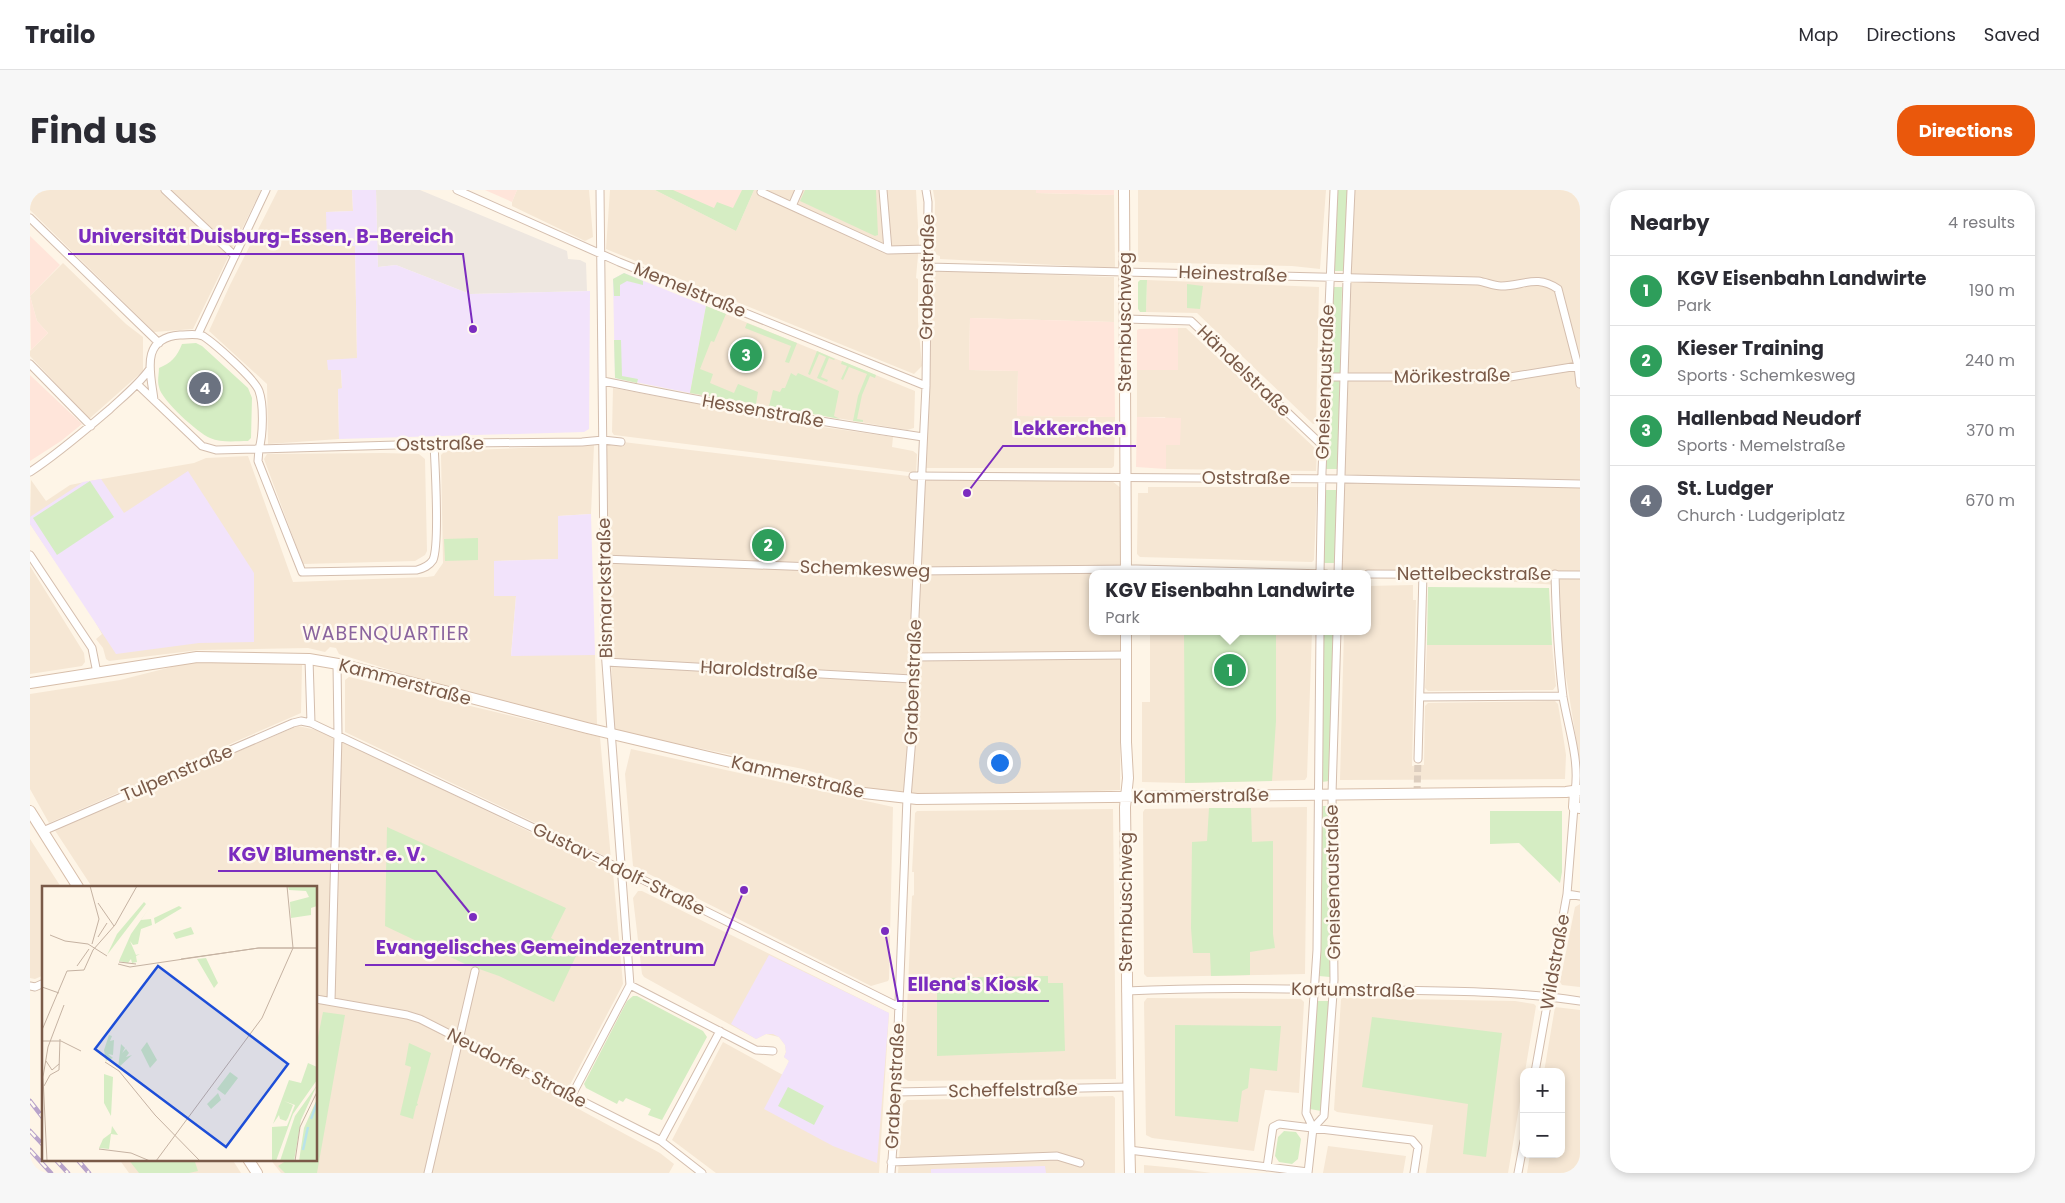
<!DOCTYPE html>
<meta charset="utf-8">
<style>
body{margin:0;font-family:Poppins,sans-serif;background:#f7f7f7;color:#2b2b33}
.controls{position:absolute;right:15px;bottom:15px;display:grid;overflow:hidden;border-radius:10px;box-shadow:0 2px 8px #0003}
.controls button{width:45px;height:45px;display:grid;place-items:center;padding:0;border:0;border-bottom:1px solid #e1e1e2;background:#fff;color:#2b2b33;font:25px sans-serif}
.you{position:absolute;left:969px;top:572px;width:18px;height:18px;margin:-12px;border:4px solid #fff;border-radius:50%;background:#1a73e8;box-shadow:0 0 0 8px #1a73e833}
.badge{display:grid;place-items:center;width:32px;height:32px;border-radius:50%;background:#ea580c;color:#fff;font-size:16px;font-weight:700}
.pin{position:absolute;translate:-50% -50%;border:2px solid #fff;box-shadow:0 1px 5px #0006}
.popup{position:absolute;left:1059px;top:380px;width:282px;height:65px;box-sizing:border-box;display:grid;place-content:center;border-radius:10px;background:#fff;filter:drop-shadow(0 1px 4px #0005);font-size:16px;white-space:nowrap;color:#7c7c81}
.popup b{font-size:19px;color:#2b2b33}
.popup::after{content:'';position:absolute;left:50%;top:100%;margin-left:-10px;border:10px solid transparent;border-top-color:#fff}
.list{margin:0;padding:0;list-style:none}
h2{display:flex;justify-content:space-between;align-items:center;height:65px;margin:0;padding:0 20px;font-size:21px}
h2 small{font-size:16px;font-weight:400;color:#7c7c81}
.list li{display:grid;grid-template-columns:32px 1fr auto;gap:15px;align-items:center;box-sizing:border-box;height:70px;padding:0 20px;border-top:1px solid #e1e1e2}
.list b{display:block;font-size:19px;white-space:nowrap}
.list p{margin:0;font-size:16px;white-space:nowrap;color:#7c7c81}
.list em{font-size:16px;font-style:normal;color:#7c7c81}
.map{position:relative;flex:none;width:1550px;height:983px;overflow:hidden;border-radius:20px}
header{display:flex;align-items:center;gap:30px;box-sizing:border-box;height:70px;padding:0 25px;background:#fff;border-bottom:1px solid #e1e1e2}
header strong{font-size:24px}
nav{display:flex;gap:28px;margin-inline-start:auto;font-size:18px}
.intro{display:flex;align-items:center;justify-content:space-between;box-sizing:border-box;height:120px;padding:0 30px}
h1{margin:0;font-size:35px}
.button{padding:12px 22px;border-radius:20px;background:#ea580c;color:#fff;font-size:18px;font-weight:700}
main{display:flex;gap:30px;padding:0 30px}
aside{flex:1;background:#fff;border-radius:20px;box-shadow:0 2px 8px #0003}
.map>svg:first-child{display:block}
.residential{fill:#f6e7d4}
.commercial{fill:#ffe5da}
.industrial{fill:#eee7e0}
.education{fill:#f2e3fb}
.green{fill:#d5edc3}
.lines{fill:none;stroke-linecap:round;stroke-linejoin:round}
.street-tunnel{stroke:#ddcebf;stroke-width:7;stroke-dasharray:7 3.5;stroke-linecap:butt}
.street-casing{stroke:#d4beae;stroke-width:9}
.secondary-casing{stroke:#d7beaa;stroke-width:12}
.street{stroke:#fff;stroke-width:7}
.secondary{stroke:#fff;stroke-width:10}
.rail-casing{stroke:#b8a3ca;stroke-width:4.5}
.rail{stroke:#fff9ef;stroke-width:2.5;stroke-dasharray:8;stroke-linecap:butt}
.labels{text-anchor:middle;stroke-width:5;stroke-linejoin:round;paint-order:stroke}
.street-label{font-size:18px;fill:#7a5a48;stroke:#fff9ef}
.neighbourhood-label{font-size:19px;letter-spacing:1px;fill:#8a649e;stroke:#fff9ef}
.inset-river{fill:none;stroke:#b9e3ea;stroke-width:2.5}
.inset-road{fill:none;stroke:#c5b2a2;stroke-width:1}
.view{fill:#1d4ed8;fill-opacity:0.15;stroke:#1d4ed8;stroke-width:2.5}
.inset-edge{fill:none;stroke:#7a5a48;stroke-width:2.5}
.leader{fill:none;stroke:#7b2cbf;stroke-width:2}
.callout-dot{fill:#7b2cbf;stroke:#fff9ef;stroke-width:2}
.callout-label{font-size:19px;text-anchor:middle;font-weight:bold;fill:#7b2cbf;stroke:#fff9ef;stroke-width:5;stroke-linejoin:round;paint-order:stroke}
</style>
<header>
<strong>Trailo</strong>
<nav><a>Map</a><a>Directions</a><a>Saved</a></nav>
</header>
<div class="intro"><h1>Find us</h1><a class="button">Directions</a></div>
<main>
<div class="map">
<svg width="1550" height="983" viewBox="0 0 1550 983">
<rect width="100%" height="100%" fill="#fef5e7"/>
<!-- residential -->
<path class="residential" d="M0,0h231l-68,139 -39,3 -124,-122z
M248,0h74l1,21 -26,1v34h28l2,113 -30,1 14,9 1,20h-4l1,50 -71,5 -1,-60 -58,-53 21,-46z
M487,0h72l4,47 -8,4 -73,-35v-4z
M580,0h45l81,41 18,-41h162l3,54 -3,34 2,1v42l4,45 -8,8 -308,-125z
M903,0h103v3l78,2 1,73 -175,-9v-3l-3,-1 -3,-4 1,-49z
M1108,0h188l-6,79 -28,-3 -152,-4 -2,-1z
M1324,0h226v573l-17,-105 -5,-73 -217,-15z
M33,73l63,61 17,13v34l-54,48 -59,-63v-5l18,-18 -11,-12 -7,-25z
M903,81l181,6v45l-144,-4 -1,52 49,1 -1,45 98,1 -1,49 -2,2h-186z
M1117,90l172,7 -3,136 -3,1 -116,-111 -51,-1z
M676,116l209,85 -1,37 -7,2 -217,-37z
M1148,138h8l131,122 -1,21 -150,-2v-24h14l-15,-28h-28v-47h41z
M583,198l203,38 77,11 -1,10 21,4 4,3 -1,19 -302,-38 -2,-3z
M576,250l319,38 187,3 10,8v85h-30v57h29l-1,159 -216,9 -101,-30 -190,-38z
M564,255l-3,69 -33,2v43l-64,2v34l22,1 -5,59h84l2,70 -104,-23 -154,-48 -3,-6 -6,-1 -5,5 -17,-4 -109,2 -90,11 -3,-2 -3,-11 -7,-9 6,-5 -10,-18 -62,-92 1,-44 15,21 24,-16 20,-4 104,-18 12,-5 42,-2 45,126 134,-5 7,-1 9,-13 -2,-108 4,-4z
M353,263l36,1 6,5 2,92 -2,4 -10,6 -112,3 -39,-105 3,-5z
M1118,297h169l-3,73 -2,2 -172,-5 -3,-3 1,-61h10z
M0,376l54,87 1,9 -3,4 -52,8z
M1383,395v15h3l-4,166 12,-1 1,-59 3,-3 127,-2 3,3 3,18 5,33 -1,24 -225,1 4,-149h24v-45z
M1120,441h162l-5,146 -2,3 -120,3 -43,-1v-80h8z
M1397,455h125l4,41 -3,4 -125,1 -3,-3z
M165,471l107,4 -1,48 -252,110 -19,-34v-95l90,-14z
M319,487l251,60 11,122 -266,-127v-52z
M268,536l23,5 292,141 10,112 -61,116 98,53 14,11 -5,9h-388l-11,-14h46v-272h-224l-38,-58z
M601,559l262,58 -4,172 -1,2 -17,5 -238,-120 -8,-92z
M1277,617l-2,167 -158,3 -3,-3 -1,-162 2,-3z
M1083,619l3,270 -208,2 -4,-3 8,-182 2,-1v-23h-2l3,-59 2,-2z
M0,649l31,48h-17v88l-9,4 -5,-1z
M608,701h4l247,122 -10,160h-163l-44,-33 51,-98 60,33 6,-14 -5,-4 2,-5 -1,-7 -6,-8 -13,-3 -10,5 -112,-62 -2,-3 -9,-76z
M1550,714v83l-18,-2 -2,-3 15,-75z
M1117,808l154,1 3,3 -5,91 -34,-3 -11,61 -102,-13 -6,-3 -2,-133z
M1313,808l172,3 19,3 2,2 -28,167h-82l7,-48 -96,-13 -3,-2 7,-111z
M1525,817l25,3v163h-53l3,-19h31v-82h-17z
M1083,906l2,2v75h-217l5,-69 4,-4z
M1298,956l78,10 -3,17h-80z
M89,969h113l9,14h-112z
M1114,975l33,3 34,5h-67z"/>
<!-- commercial -->
<path class="commercial" d="M455,0h32l-5,12z
M625,0h99l-18,41z
M1006,0h78v5l-78,-2z
M0,46l30,29 -30,31z
M0,106l7,25 11,12 -17,17z
M940,128l144,4 1,95 -98,-1 1,-45 -49,-1z
M1148,138v42h-41v-40l2,-1z
M0,185l52,49 -21,17 -31,20z
M1107,227l44,1 -1,27h-14v24l-30,-2z"/>
<!-- industrial -->
<path class="industrial" d="M346,0h44l147,61 1,8 12,1 6,3 1,28 -117,3 -74,-29 -18,2z"/>
<!-- education -->
<path class="education" d="M322,0h24l2,77 18,-2 74,29 120,-3 -1,138 -5,3 -245,7 -1,-50 4,-1 -1,-18h-13l-1,-10 30,-2 -2,-112h-28l-1,-34 27,-1z
M594,83l82,33 -16,87 -75,-15 -2,-99z
M158,281l66,102v69l-55,1 -83,11 -86,-130v-7l53,-35 18,-3 23,34z
M561,324l4,141 -84,1 5,-60h-22v-35l64,-2v-43z
M739,765l120,58 -12,150 -44,-17 -69,-37 25,-48 -5,-4 2,-5 -1,-7 -6,-8 -6,-3h-7l-10,5 -25,-15z
M1015,976l1,7h-115v-4z"/>
<!-- green -->
<path class="green" d="M625,0h18l41,18 3,-6 16,6 9,-18h12l-18,41z
M775,0h71l2,45 -3,1 -75,-35z
M1307,0h11l-4,81h-10z
M594,83l19,8v4l-16,-4 -7,4v11h-6l-1,-17z
M1110,90h7l-1,32h-6l-2,-3v-27z
M1157,94l16,2 -3,23 -13,-1z
M1303,97h9l-2,86h-10z
M676,116l20,8 -12,28 -3,-1 -11,28 13,5 -3,9 24,10 4,-9 20,8 -2,12 -66,-11z
M717,133l50,20 -8,20 -4,-1 6,-16 -46,-18z
M584,150h7l1,36 16,3 -1,4 -22,-5z
M166,153l6,3 46,42 4,10 -1,40 -3,3c-12,0 -27,2 -38,-3 -12,-5 -49,-38 -51,-51 -2,-6 0,-13 0,-19 12,-5 18,-11 23,-24z
M787,161l18,8 -1,1 -5,-2 -8,19 7,3 -1,2 -10,-4 9,-21 -7,-3 -9,21 -2,-1z
M812,171l34,14 -1,3 -5,-2 -8,19 -5,24 6,1v2l-10,-1 5,-25 9,-22 -18,-7 -6,13 -2,-1 6,-13 -6,-2z
M761,183l5,3 2,-3 41,18 -5,25 6,3 -71,-13 4,-16 7,2 2,-4h3z
M1300,191h10l-2,88h-13z
M60,291l24,36 -57,38 -24,-37z
M1295,300h12l-2,73h-12z
M448,348v22l-33,1 -1,-22z
M1398,397l121,1 3,57h-125z
M1154,441h92v90l-4,60 -87,2z
M1293,441h10l-4,150 -7,1z
M1292,616h7l1,171 -11,-1 2,-26z
M1179,618h42l1,34 21,-1v93l2,14 -25,4v23l-39,1 -1,-23h-17l-2,-25 1,-86 15,-1z
M1460,621h72v61l-2,11 -41,-40 -29,1z
M357,637l179,81 -15,30 26,16 -23,48 -55,-26 -34,-12 -80,-38z
M1018,786v7h15l2,68 -128,5v-72l8,-6z
M603,806h4l66,35 4,6 -45,83 -14,-5 3,-6 -25,-11 -3,4 -4,-2 -2,4 -31,-16 -2,-4 43,-83z
M1286,811h13l-8,110 -11,-2z
M293,822l22,3 -28,158h-32l-7,-7 11,-7h27v-112z
M1342,827l130,16 -16,124 -23,-3 5,-50 -106,-17z
M1145,835l106,1 -4,45 -27,-3 -2,20 -6,3 -4,31 -63,-6z
M379,853l22,10 -14,50 1,2 -2,1 -3,13 -13,-4 11,-48 -6,-2z
M758,897l36,19 -10,19 -36,-19z
M1254,941l12,1 5,7 -3,20 -6,5 -13,-2 -4,-6 3,-19z
M98,969h66l4,12 -9,2h-50z"/>
<g class="lines">
<!-- street-tunnel -->
<path class="street-tunnel" d="M1387,603l1,-34"/>
<defs>
<path id="street" d="M135,0l70,66
M427,0l162,72 307,124
M570,0l5,460 25,335
M853,0l5,60
M731,2l127,58 40,-1
M762,16l7,-16
M0,28l129,125
M898,77l550,14c8,1 15,5 23,5 23,0 35,-12 57,3l20,77 2,18
M1096,129l65,2 132,125
M168,144l68,-144
M0,174l61,62
M1296,187h184l68,-11
M573,191c106,22 213,40 320,56
M107,194l65,62 14,4 43,-1c4,-13 5,-44 0,-58 -4,-12 -45,-48 -56,-55 -8,-3 -15,-1 -23,-1 -41,3 -29,39 -26,65
M404,254c1,22 6,100 -1,116 -4,6 -9,8 -16,10l-115,2 -44,-111 1,-12 207,-6 116,-1 21,-2 18,2
M0,282c29,-19 54,-41 80,-63 14,-13 28,-24 39,-39
M883,286l432,3 235,5
M0,365l62,93 5,25
M573,369l314,12 219,-2 190,5
M1290,384l2,-102 12,-282
M1308,384l9,-295 4,-89
M1338,384l212,1
M1525,384c1,41 3,82 8,123 5,30 17,64 12,94
M884,467l212,-2
M279,469l2,64 310,146 278,138
M576,472l306,17
M1390,507l143,-1
M1388,569l5,-186
M13,641l250,-108 8,-2 10,2
M1537,704l13,2
M600,795l126,65 17,1
M0,796l5,1 9,-4
M1096,801c86,-4 172,-2 258,-1 65,1 131,1 196,11
M286,809l91,16 13,4 241,122 41,32
M301,811l7,-266 -1,-71
M1505,882l32,-178 7,-87
M867,902l231,-5
M542,905l58,-110
M1283,938l11,-12 10,-136 -2,-186 5,-163
M631,951l59,-110
M1099,960l179,22
M861,972l166,-6 23,7
M1237,977l6,-40 6,-3 133,16 6,7 -4,26
M398,983l47,-202
M861,983l6,-81 1,-63 9,-231 6,-73 2,-109 11,-230 2,-184 -2,-12
M1278,983l5,-45 -7,-15 11,-163 3,-319
M1488,983l6,-32"/>
<path id="secondary" d="M1094,0l2,384
M1096,441v111l2,36 -3,29c2,122 2,244 5,366
M0,493l167,-26 112,2 35,6 243,63 122,29 155,36 53,6 649,-7 14,-2
M1545,601l-1,16 6,1
M0,621l48,76
M218,969l9,14"/>
</defs>
<!-- street casing -->
<use href="#street" class="street-casing"/>
<!-- secondary casing -->
<use href="#secondary" class="secondary-casing"/>
<!-- street -->
<use href="#street" class="street"/>
<!-- secondary -->
<use href="#secondary" class="secondary"/>
<defs>
<path id="rail" d="M0,911l14,18
M0,941l14,15
M0,960l21,23
M25,969l13,14
M47,969l12,14"/>
</defs>
<!-- rail casing -->
<use href="#rail" class="rail-casing"/>
<!-- rail -->
<use href="#rail" class="rail"/>
</g>
<g class="labels">
<!-- street labels -->
<g class="street-label">
<text transform="translate(1203 84) rotate(2)" y="6">Heinestraße</text>
<text transform="translate(897 87) rotate(-89)" y="6">Grabenstraße</text>
<text transform="translate(660 100) rotate(22)" y="6">Memelstraße</text>
<text transform="translate(1095 132) rotate(-90)" y="6">Sternbuschweg</text>
<text transform="translate(1214 181) rotate(44)" y="6">Händelstraße</text>
<text transform="translate(1422 186) rotate(-1)" y="6">Mörikestraße</text>
<text transform="translate(1295 192) rotate(-88)" y="6">Gneisenaustraße</text>
<text transform="translate(733 221) rotate(10)" y="6">Hessenstraße</text>
<text transform="translate(410 254) rotate(-1)" y="6">Oststraße</text>
<text x="1216" y="294">Oststraße</text>
<text transform="translate(835 379) rotate(2)" y="6">Schemkesweg</text>
<text x="1444" y="390">Nettelbeckstraße</text>
<text transform="translate(575 398) rotate(-91)" y="6">Bismarckstraße</text>
<text transform="translate(729 480) rotate(3)" y="6">Haroldstraße</text>
<text transform="translate(375 492) rotate(15)" y="6">Kammerstraße</text>
<text transform="translate(883 492) rotate(-88)" y="6">Grabenstraße</text>
<text transform="translate(147 583) rotate(-23)" y="6">Tulpenstraße</text>
<text transform="translate(768 587) rotate(13)" y="6">Kammerstraße</text>
<text transform="translate(1171 606) rotate(-1)" y="6">Kammerstraße</text>
<text transform="translate(589 679) rotate(26)" y="6">Gustav-Adolf-Straße</text>
<text transform="translate(1303 692) rotate(-91)" y="6">Gneisenaustraße</text>
<text transform="translate(1096 712) rotate(-90)" y="6">Sternbuschweg</text>
<text transform="translate(1525 772) rotate(-80)" y="6">Wildstraße</text>
<text transform="translate(1323 800) rotate(1)" y="6">Kortumstraße</text>
<text transform="translate(487 878) rotate(27)" y="6">Neudorfer Straße</text>
<text transform="translate(865 896) rotate(-87)" y="6">Grabenstraße</text>
<text transform="translate(983 900) rotate(-1)" y="6">Scheffelstraße</text>
</g>
<!-- neighbourhood labels -->
<g class="neighbourhood-label">
<text x="356" y="450">WABENQUARTIER</text>
</g>
</g>
<!-- overview -->
<g transform="translate(12 696)">
<rect width="275" height="275" fill="#fef5e7"/>
<path d="M275,0v20l-6,2v7l-20,3 -1,-16 19,-5 -3,-6 -17,-1 -1,-3zM102,16l2,2 -39,51 10,-21zM137,20l3,2 -27,16 -1,-6zM108,21l-9,13 10,-1 1,6 -11,4 -3,15 -5,1 -3,-4 6,14 4,-1 -4,2 1,6 -5,1 -1,-4 -3,4 -9,-2 12,-27zM149,41l3,7 -18,5 -3,-6zM164,72l12,25 -4,5 -17,-29zM67,149l3,1 -2,5 4,-1 -1,15 -5,-1 5,4 -7,3 -2,-11zM105,156l10,18 -7,8 -9,-18zM79,158l4,4 -3,5 4,-4 3,4 -3,4 6,-2 -14,13zM266,177l9,4v13l-24,34 -17,47h-4v-34l15,-1 8,-21 -11,-4 9,4 -5,13 -2,3 -6,-2 -1,-4 -6,9 6,-17 10,-27 12,3zM188,186l8,6 -13,17 -8,-6zM62,188l9,3 -2,39 -7,-13zM275,199l-16,35 -7,41h-14l15,-45zM176,207l3,7 -10,9 -4,-5zM275,213v62h-18l5,-33zM70,240l6,9 -7,-1 -2,15 -10,-1 4,-9 8,-6z" fill="#d5edc3"/>
<path class="inset-river" d="M269,233l6,-16M261,264l5,-23"/>
<path class="inset-road" d="M48,0l9,33 -7,25M56,17l16,23M8,49l15,6 23,3 19,12M56,51l9,-14M139,73l78,-11h58M77,76l17,2M76,78l12,3 128,-19h59M35,80l12,-17M0,101l17,6M0,144l25,-59 17,-1 9,-20 22,-25 22,-39M0,155h19l20,10M4,175l6,9 7,-6M63,176l14,9 36,44 45,46M17,184l1,-31M2,200l6,-11 9,-5M57,263l32,4 19,8M5,275l-4,-84 5,-30 16,-42M114,275l106,-143 31,-70 -6,-62M253,275l5,-34 17,-35"/>
<path class="view" d="M116,80l130,98 -62,83 -131,-98z"/>
<rect width="275" height="275" class="inset-edge"/>
</g>
<!-- callouts -->
<path class="leader" d="M443 139L433 64H38M937 303L973 256H1106M443 727L406 681H188M714 700L684 775H335M855 741L868 811H1019"/>
<g class="callout-dot">
<circle cx="443" cy="139" r="5"/>
<circle cx="937" cy="303" r="5"/>
<circle cx="443" cy="727" r="5"/>
<circle cx="714" cy="700" r="5"/>
<circle cx="855" cy="741" r="5"/>
</g>
<g class="callout-label">
<text x="236" y="53">Universität Duisburg-Essen, B-Bereich</text>
<text x="1040" y="245">Lekkerchen</text>
<text x="297" y="671">KGV Blumenstr. e. V.</text>
<text x="510" y="764">Evangelisches Gemeindezentrum</text>
<text x="943" y="801">Ellena's Kiosk</text>
</g>
</svg>
<div class="controls">
<button>+</button>
<button>−</button>
</div>
<div class="you"></div>
<div class="pin badge" style="left:1200px;top:480px;background:#2e9e5b">1</div>
<div class="popup"><b>KGV Eisenbahn Landwirte</b>Park</div>
<div class="pin badge" style="left:738px;top:355px;background:#2e9e5b">2</div>
<div class="pin badge" style="left:716px;top:165px;background:#2e9e5b">3</div>
<div class="pin badge" style="left:175px;top:198px;background:#6b7280">4</div>
</div>
<aside>
<h2>Nearby<small>4 results</small></h2>
<ul class="list">
<li><span class="badge" style="background:#2e9e5b">1</span><div><b>KGV Eisenbahn Landwirte</b><p>Park</p></div><em>190 m</em></li>
<li><span class="badge" style="background:#2e9e5b">2</span><div><b>Kieser Training</b><p>Sports · Schemkesweg</p></div><em>240 m</em></li>
<li><span class="badge" style="background:#2e9e5b">3</span><div><b>Hallenbad Neudorf</b><p>Sports · Memelstraße</p></div><em>370 m</em></li>
<li><span class="badge" style="background:#6b7280">4</span><div><b>St. Ludger</b><p>Church · Ludgeriplatz</p></div><em>670 m</em></li>
</ul>
</aside>
</main>
